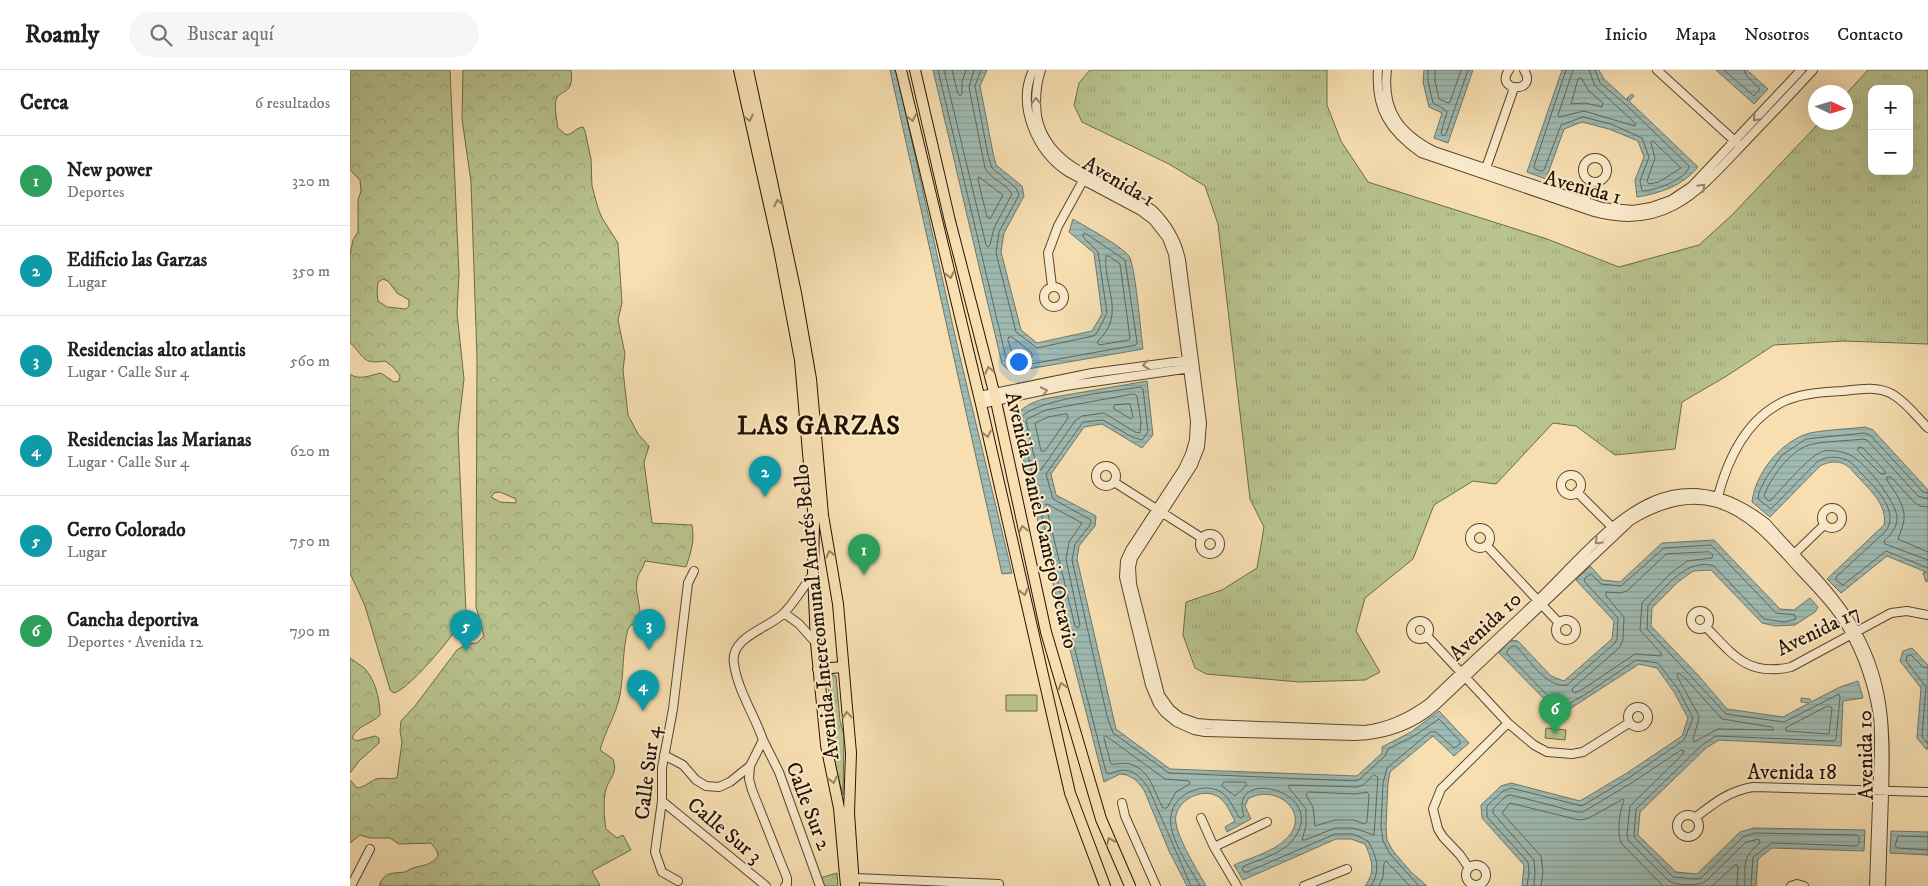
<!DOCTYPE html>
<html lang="es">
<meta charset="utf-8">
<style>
body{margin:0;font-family:"IM FELL DW Pica",serif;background:#f6f6f6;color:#202124}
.controls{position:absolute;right:15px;top:15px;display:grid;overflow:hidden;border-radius:10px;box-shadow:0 5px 20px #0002}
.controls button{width:45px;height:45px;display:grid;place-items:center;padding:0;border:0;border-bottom:1px solid #e0e0e0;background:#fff;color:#202124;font:25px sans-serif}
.compass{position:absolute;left:1458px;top:15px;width:45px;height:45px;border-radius:50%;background:#fff;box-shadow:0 5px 20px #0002;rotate:94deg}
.you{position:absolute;left:668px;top:291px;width:18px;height:18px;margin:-12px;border:4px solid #fff;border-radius:50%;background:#1a73e8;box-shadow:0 0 0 8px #1a73e833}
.badge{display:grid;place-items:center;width:32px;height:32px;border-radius:50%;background:#8f2418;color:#fff;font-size:16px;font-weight:700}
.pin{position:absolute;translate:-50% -41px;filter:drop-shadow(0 1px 2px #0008)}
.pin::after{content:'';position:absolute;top:26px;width:18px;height:15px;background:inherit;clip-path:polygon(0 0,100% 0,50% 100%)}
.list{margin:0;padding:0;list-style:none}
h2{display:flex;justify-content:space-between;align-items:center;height:65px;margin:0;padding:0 20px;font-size:21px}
h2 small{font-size:16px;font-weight:400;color:#757577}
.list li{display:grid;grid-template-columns:32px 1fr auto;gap:15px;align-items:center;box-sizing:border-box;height:90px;padding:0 20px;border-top:1px solid #e0e0e0}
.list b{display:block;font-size:19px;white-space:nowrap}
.list p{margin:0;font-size:16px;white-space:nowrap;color:#757577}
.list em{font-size:16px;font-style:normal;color:#757577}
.icon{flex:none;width:28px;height:28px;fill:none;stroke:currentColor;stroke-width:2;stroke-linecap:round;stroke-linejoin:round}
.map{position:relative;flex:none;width:1578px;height:816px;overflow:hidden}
header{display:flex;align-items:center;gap:30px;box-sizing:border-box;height:70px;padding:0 25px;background:#fff;border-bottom:1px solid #e0e0e0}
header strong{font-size:24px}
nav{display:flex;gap:28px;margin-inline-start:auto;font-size:18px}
.search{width:350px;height:45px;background:#f6f6f6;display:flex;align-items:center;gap:12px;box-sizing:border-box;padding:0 18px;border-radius:28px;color:#757577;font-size:19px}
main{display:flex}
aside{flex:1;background:#fff}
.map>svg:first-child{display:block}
.grass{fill:url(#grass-tufts);stroke:#6e6a48;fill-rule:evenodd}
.forest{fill:url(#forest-crowns);stroke:#6e6a48;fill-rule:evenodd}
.pitch{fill:#b8c38f;stroke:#6e6a48}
.water{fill:url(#water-rules);stroke:#6e776b}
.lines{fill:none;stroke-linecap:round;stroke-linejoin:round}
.shore{stroke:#62665a;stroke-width:1}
.minor-casing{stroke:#59452c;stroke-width:10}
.major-casing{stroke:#241200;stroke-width:12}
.minor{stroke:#faeacc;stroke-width:8}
.major{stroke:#f7dfb1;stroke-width:10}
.oneway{stroke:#9a8970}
.oneway2{stroke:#988361}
.labels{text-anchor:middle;stroke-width:4;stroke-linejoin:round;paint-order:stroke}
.street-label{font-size:21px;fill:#241200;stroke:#faeacc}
.district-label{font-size:26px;font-weight:bold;letter-spacing:1px;fill:#241200;stroke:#faeacc}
</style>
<header>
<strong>Roamly</strong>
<div class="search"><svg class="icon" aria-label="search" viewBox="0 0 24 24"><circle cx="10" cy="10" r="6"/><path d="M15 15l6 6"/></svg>Buscar aquí</div>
<nav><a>Inicio</a><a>Mapa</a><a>Nosotros</a><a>Contacto</a></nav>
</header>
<main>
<aside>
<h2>Cerca<small>6 resultados</small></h2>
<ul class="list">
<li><span class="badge" style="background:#2e9e5b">1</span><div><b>New power</b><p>Deportes</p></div><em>320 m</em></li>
<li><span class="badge" style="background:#0f9aa8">2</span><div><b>Edificio las Garzas</b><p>Lugar</p></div><em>350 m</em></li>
<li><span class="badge" style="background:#0f9aa8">3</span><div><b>Residencias alto atlantis</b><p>Lugar · Calle Sur 4</p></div><em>560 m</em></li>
<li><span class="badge" style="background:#0f9aa8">4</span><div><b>Residencias las Marianas</b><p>Lugar · Calle Sur 4</p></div><em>620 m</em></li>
<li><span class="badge" style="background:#0f9aa8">5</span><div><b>Cerro Colorado</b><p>Lugar</p></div><em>750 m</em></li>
<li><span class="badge" style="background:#2e9e5b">6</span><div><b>Cancha deportiva</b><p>Deportes · Avenida 12</p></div><em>790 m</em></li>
</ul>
</aside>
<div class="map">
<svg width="1578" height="816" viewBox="0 0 1578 816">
<defs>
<pattern id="grass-tufts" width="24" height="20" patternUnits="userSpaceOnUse" patternTransform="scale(1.25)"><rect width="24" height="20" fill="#b8c38f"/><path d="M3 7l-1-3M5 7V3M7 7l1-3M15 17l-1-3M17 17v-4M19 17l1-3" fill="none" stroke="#9ea67a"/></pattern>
<pattern id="forest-crowns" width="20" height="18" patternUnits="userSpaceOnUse" patternTransform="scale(1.25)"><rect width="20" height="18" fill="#b8c38f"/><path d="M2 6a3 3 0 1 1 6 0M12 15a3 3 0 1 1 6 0" fill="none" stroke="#9ea67a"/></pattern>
<pattern id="water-rules" width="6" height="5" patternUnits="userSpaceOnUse" patternTransform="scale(1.25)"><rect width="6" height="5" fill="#9fbbb3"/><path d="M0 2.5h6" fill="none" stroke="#89a098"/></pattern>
</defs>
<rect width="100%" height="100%" fill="#f7dfb1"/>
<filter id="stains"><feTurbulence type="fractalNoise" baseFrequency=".004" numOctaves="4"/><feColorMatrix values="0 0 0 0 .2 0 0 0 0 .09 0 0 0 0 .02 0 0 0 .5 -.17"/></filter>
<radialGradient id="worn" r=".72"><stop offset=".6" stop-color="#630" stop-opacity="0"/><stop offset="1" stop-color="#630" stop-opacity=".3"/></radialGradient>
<!-- grass -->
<path class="grass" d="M740,0h237v35l14,36 27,41 179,57 72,28 80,-22 33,-30 87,-92 27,-1v-28l22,-24h60v274l-84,-3 -70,4 -49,32 -43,25 -7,47 -60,6 -39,-29 -23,-3 -57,61 -23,-3 -39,24 -21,54 -48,39 -9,33 24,41 -15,8 -65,2 -94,-8 -11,-6 -12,-33 3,-33 36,-12 35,-22 7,-41 -14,-28 -32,-275 -13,-38 -36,-22 -87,-42 -8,-17 5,-22zM1522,19h37v82h-37z
M481,604l5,2 4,45 4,14 -1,60 -14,-52 1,-31 -2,-36z
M487,803l1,13h-14l-4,-8z"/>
<!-- forest -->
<path class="forest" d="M0,0h100l9,204 -2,39 7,66 -6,51 8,182c-3,14 -57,78 -72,81l-4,-3 -1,-4 -24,-80 -15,-33v-199c9,7 21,1 31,-1l13,9 5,-1 1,-5 -7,-9 -8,-6c-24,4 -20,-5 -35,-18v-88l3,-15 5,-8v-32l3,-9 -1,-11 -10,-10zM33,209l5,2 9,12 12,7v6l-3,3 -19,-2 -9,-6 -1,-9 1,-10z
M113,0h108c4,26 -12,19 -15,30 -2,5 1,22 2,28l8,7c7,-1 9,-7 17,-8l2,4 6,28 1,27 6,22 4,10 16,25 4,60 -4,17 7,34 -2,16 5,45 10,19 11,12 -5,16 8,61 40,2c3,15 -1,27 -6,42l-41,-6c-1,6 -5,10 -7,15 -5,15 4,30 2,45l-9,4 -3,4c-6,22 -4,45 -8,66 -4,20 -15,36 -20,55l13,9c5,15 -3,18 -7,30 -3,12 -2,28 0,40l11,9 6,-3 8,15 -39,21 8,15h-221c6,-16 14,-12 26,-14 2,-1 6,-3 8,-4 9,-3 18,-2 25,-12l-1,-5 -6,-8 -32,1 -9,-6h-20l-10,-3 -10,8v-63l7,8c8,-1 12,-6 19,-9 7,-2 14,1 21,-1l5,-36 -2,-11 1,-10 14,-15 42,-56 10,-6 10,-1 7,-7 -8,-29 1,-249 -6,-176 -9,-63zM150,422l16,7v4l-16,-1 -9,-5 3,-4z
M0,588c4,3 9,6 13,9 12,11 17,32 17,48 -8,9 -23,10 -28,23l4,3 19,-5 4,2v5l-20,18 -9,12z"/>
<!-- pitch -->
<path class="pitch" d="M656,625h31v16h-31z
M1196,658l20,2 -1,10 -20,-2z"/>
<!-- water -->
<path class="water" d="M540,0h6l62,279 54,224 -10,1z
M583,0h54l-7,16 13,67 3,12 26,21 2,10 -20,37 -3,19 20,78 16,13 55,-12 10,-17 -8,-61 -25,-21 4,-13c13,8 47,26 56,37 6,8 12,78 14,93l-132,23 -9,-8z
M1074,0h49l-25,73 -14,-5 8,-25 -13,-6 -6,-25z
M1212,0h37l5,9 24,22 -1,-3 5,-4 2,2 -5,5 69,66c-16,19 -37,26 -61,30l-2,-17 9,-23 -6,-16 -29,-12 -27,-7 -18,7 -18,50 -19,-7z
M1366,0h31l21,19 -14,15z
M797,311l6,54 -11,13 -40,-24 -18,3 -33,47 5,21 40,21 -1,10 -16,20 -2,13 39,170 54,40 187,7 25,-23v-6l29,-15 28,-21 30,32 -15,13 -21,-20 -43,36 -2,11 -2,43 1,14 6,11 18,21 16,14h-62c11,-15 7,-26 0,-42l-14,-5h-15l-93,41 -9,-15c16,-7 39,-13 52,-26 27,-25 -10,-57 -38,-40l-3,7 6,13 -24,13 -2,-5 10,-6c-5,-9 -9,-20 -18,-25 -15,-8 -37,3 -41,19 -4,16 22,56 30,71h-19l-18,-35 -25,-61 -8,-10 -9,-5 -7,-1 -16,8 -59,-230 -31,-133c7,-12 17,-16 29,-20z
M1515,357l8,3 55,60v91l-2,1 -3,-9 3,-1 -39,-16 -46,37 -14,-14 57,-54c4,-20 -15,-36 -27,-49 -3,-3 -7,-9 -11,-11 -8,-5 -19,-3 -26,1l-50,51 -18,-15c3,-27 26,-57 52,-67 11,-5 47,-6 61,-8z
M1364,470l66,69 14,1 16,-12 8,9 -3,5 -20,13 -20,1 -13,-3 -51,-53 -18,1 -15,11 -26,26 -1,18 47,49 29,34 56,8 26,-14 -8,-1v-4l9,1 1,3 29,-15 18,-6 5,17 -20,3 -2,45 -122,-6 -13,8 -66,64 -2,23 38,37 21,2 43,-42 14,-4 111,2 -1,21 -92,-3 -14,11 -2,27h-234l2,-21 -42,-47 -1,-13 20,-19 10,-3 69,18 47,-28 55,-37 6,-18 -14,-26 -17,-24 -18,-4 -74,48 -9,-1 -57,-58 11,-13 8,1 33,35 13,5 48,-42 2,-18 -38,-41 14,-14 13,14 17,2 42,-39z
M1562,578l16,17v84h-2l-9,-11 4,-50 -21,-27 3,-10z
M1541,761l37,1v23l-38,-2z"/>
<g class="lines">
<!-- shore -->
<path class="shore" d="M588,0l69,292 7,5 122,-22 1,-3 -12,-82 -40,-27 -2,1v3l15,15 9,61 -10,20 -4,3 -56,12 -21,-16 -20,-79 3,-21 20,-37 -3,-7 -24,-20 -4,-13 -13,-69 6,-16
M594,0l42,175 2,2 2,-2 4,-17 18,-34c-6,-11 -21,-14 -27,-26l-16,-81 5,-17
M602,0l6,24 2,2 2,-2v-12l4,-12
M1078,0v11l5,22 11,6 3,3 -6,21 2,3 3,-2 22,-64
M1085,0v11l4,18 9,4 2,-1 11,-32
M1216,0l-32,96 1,3 6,2 3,-1 17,-45 22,-8 28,7 31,14 7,19 -9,24 2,10c12,0 46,-12 47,-25l-65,-63 -24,-20 -5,-13
M1223,0l-15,45 1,2 25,-6 51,15v-3l-40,-37 -6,-16
M1374,0l30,26 6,-7 -14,-14 -2,-5
M1231,8l8,13 14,12 -1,4 -17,-4 -14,1 7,-25z
M1303,71l28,27 -22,14 -10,2 -2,-3 8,-23 -4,-15z
M629,107l24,18 -13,24 -3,-2 -9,-37z
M756,186h3l11,8 10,74 -1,2 -30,5 -2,-3c30,-28 6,-54 9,-86z
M659,267h3l20,16v4l-18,3 -6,-20z
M784,324l3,2 4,26 -1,11 -5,-1 -31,-19 -22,3 -7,5 -34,49 -4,-1 -11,-48 1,-2 19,-9z
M780,334l3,13 -2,2 -18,-11 2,-3z
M717,344l1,4 -23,33h-4l-6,-28 13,-6z
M1509,377l4,1 22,23v3h-4l-23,-23z
M1578,423l-5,-1 -53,-57 -6,-2 -58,6 -24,16 -16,23 -7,14 -1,7 13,10 46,-47c9,-6 20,-6 30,-2 5,2 10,9 14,13 14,14 40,39 24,59l-49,45v3l7,5 43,-34 42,17
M1578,429l-10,-3 -51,-56 -4,-1c-15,2 -40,2 -54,6 -19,6 -39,33 -45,51l4,5 3,-1c11,-11 39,-46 53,-49 8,-1 19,0 26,4 14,6 47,47 47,63 0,10 -6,16 -13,23l1,3 43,16
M697,434l35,19 -13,19 -3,17 14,66 -2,3 -3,-2 -29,-120z
M1578,437l-8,-1 -6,-4 -23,-25h-4v3c7,11 19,26 17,40 -1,7 -4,13 -6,19l30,13
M1359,482l4,3 -1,3 -25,3 -17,13 -28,29 -2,27 21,23v3l-26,-2 -52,35 -8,4 -2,-1 -1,-3 47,-41 4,-8 1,-23 -18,-21v-4l14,1 7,-2 39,-37z
M1578,598l-5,-1 -12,-12 -4,1 -1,5 20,26 -4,49 6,8
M1328,603l7,5 37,41 50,8 2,3 -56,-1 -24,13 -1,-3 5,-17 1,-6 -22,-40z
M1478,636l4,2 -3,26 -43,-3v-3z
M756,666l59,43 24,2 1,3 -14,8 -9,16h-4c-9,-15 -12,-38 -33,-44 -6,-2 -13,1 -19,0l-7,-26z
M1024,705l4,2 -4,58 -21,-7h-18l-30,12h-3l4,-14v-17l-17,-21v-3l68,2 6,-2z
M874,712h21l2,3 -12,11 -13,-10z
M959,722l47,2 11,-2 2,3 -2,27 -3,2 -10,-4h-19l-20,6 -2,-19 -7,-12z
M1578,767l-30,-1 -3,10 3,2 30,2
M841,816l-43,-99c-13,-16 -19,-21 -39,-13l-3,-2 -56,-221 -30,-131c7,-20 97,-29 120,-33l3,2 5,43 -6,8 -10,-3 -29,-17 -20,2 -37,52 7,25 38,21 -1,5 -15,19 -3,16 35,156 6,17 56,40 187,8 4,-2 25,-23 3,-7 26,-13 25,-17 21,22v3l-6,4 -18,-16h-6l-43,36 -4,15 -2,43 2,15 7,13 29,32
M850,816c-10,-18 -33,-50 -29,-71 3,-20 29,-32 46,-25 11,4 16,17 22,27l2,1 3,-2c-18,-51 89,-25 48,25 -11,13 -34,19 -48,25l-2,3 2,3h3l88,-38h18l15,7c9,16 13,29 3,45
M1029,816l4,-9 1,-14 2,-2 24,25
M1177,816l2,-13 -1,-11 -41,-45v-11l16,-15 8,-3 71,18 48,-29 54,-37 9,-22 -15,-29 -20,-26 -22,-3 -50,34 -23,13 -6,-2 -50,-51v-3l5,-5h4c13,13 30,42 51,39l48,-42 2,-4 1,-21 -34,-37 1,-3 6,-4 10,10 20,2 43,-38 47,-3 65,68 19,2 1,4 -12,3 -20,-3 -50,-53c-27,-9 -49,22 -66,39l-1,24 79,85 58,8 55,-28 1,3 -4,42 -3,2 -117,-5 -14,9 -66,64 -2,28 39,40 23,2 5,-1 42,-41 11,-4 103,2 2,2v7l-2,2 -85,-3 -19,14 -2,29
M1184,816l1,-13 -1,-13 -41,-47v-4l13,-13 5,-1 66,17h6l50,-30 48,-32 3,1 -1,3 -53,52 -3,28 1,6 41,41c9,5 27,5 36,1l41,-40 13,-3 1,4c-18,14 -15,21 -15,43
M1191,816l2,-14 -2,-16 -39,-43 8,-10 69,17 10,-2 34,-19 1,2c-5,11 -7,31 -3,42l42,43
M1362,816l24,-22 2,2 -1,20"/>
<defs>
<path id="minor" d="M683,0c-17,36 4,82 35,102l73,39 12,9 14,18 6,16 22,167 -1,19 -4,14 -7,15 -53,81 -5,11 -1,16 26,108 8,19 7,9 11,9 18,8 11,2 150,4c30,-1 57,-10 80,-30l195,-185c26,-16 56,-27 87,-18 36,11 59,41 84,68 16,17 34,35 46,56 15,26 26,58 31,89 2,20 1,40 0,60 -1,37 -3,73 -4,110
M691,0c-5,15 -6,30 -4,46 10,56 76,66 116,94 15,15 24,30 28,50l21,163 -2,24 -7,18 -60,93 -2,9 1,17 28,111 10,14 10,8 17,6 12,1 156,6c24,-3 45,-13 64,-27 36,-35 73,-68 109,-103 67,-65 128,-155 228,-77 28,32 61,62 84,98 36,57 36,109 34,173 -1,31 -2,61 -3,92
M1028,0c-3,39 12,61 43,83l173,59c73,20 106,-23 151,-70 23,-24 46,-48 68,-72
M1037,0c-5,40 12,63 47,81l168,56 31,3 18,-3 20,-7 21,-14 109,-116
M1159,0c-16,22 30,24 15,0
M1307,0l80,73
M1233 100a12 12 0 1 1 24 0a12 12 0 1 1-24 0Z
M1135,101l29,-83
M1234,135l7,-24
M702,216l-4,-33 10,-27 27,-49
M694 227a10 10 0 1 1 20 0a10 10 0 1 1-20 0Z
M629,326l113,-23 98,-13
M631,334l84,-18 126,-18
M746 406a10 10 0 1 1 20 0a10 10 0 1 1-20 0Z
M1211 415a10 10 0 1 1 20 0a10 10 0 1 1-20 0Z
M764,412l88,56
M1227,422l37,37
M1367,430c10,-40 30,-83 70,-100 18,-7 37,-8 56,-9 17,-2 34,-5 49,3 14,8 25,23 36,34
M1472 448a10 10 0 1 1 20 0a10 10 0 1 1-20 0Z
M1120 468a10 10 0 1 1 20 0a10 10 0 1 1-20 0Z
M850 474a10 10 0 1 1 20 0a10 10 0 1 1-20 0Z
M1137,476l72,77
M1442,486l32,-31
M1341 550a9 9 0 1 1 18 0a9 9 0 1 1-18 0Z
M434,543l15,11 17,19
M1206 560a10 10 0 1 1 20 0a10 10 0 1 1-20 0Z
M1061 560a9 9 0 1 1 18 0a9 9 0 1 1-18 0Z
M1356,557c27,28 42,50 85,40l100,-54 16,-2 21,4
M1077,566l81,87 26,22 13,7 25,2 11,-2 46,-29
M1278 647a10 10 0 1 1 20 0a10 10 0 1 1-20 0Z
M413,670l16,32 41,114
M314,685l19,10 13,15 10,6 13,1 11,-5 20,-16 13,-26c-9,-26 -25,-49 -29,-76 -5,-28 37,-36 51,-52 11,-12 19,-26 28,-38
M400,696l-1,13 3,11 35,88v6l-2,2
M312,731l104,85
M772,733l3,13 31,70
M1327 756a11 11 0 1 1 22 0a11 11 0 1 1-22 0Z
M1346,747c18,-14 33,-26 57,-30l174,5
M851,748l13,29 23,39
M864,777l53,-25
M1116 805a10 10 0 1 1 20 0a10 10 0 1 1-20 0Z
M1119,798l-9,-13 -17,-18 -5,-8 -5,-20 8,-20 67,-66
M504,808l145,6
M328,811l-16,-9 -7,-20 7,-51v-33l11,-59 15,-126 6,-12
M1,816l19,-37
M954,816l43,-17
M1441,816l6,-2 7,2"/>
<path id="major" d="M389,0l40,179 21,111 14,162 -1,52 3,69 10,102 13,63 7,78
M398,0l48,223 15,86 12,136 15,89 13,149 -2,60 5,73
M551,0l80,334 89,389 35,93
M565,0l35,151 44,171 52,240 55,187 29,67
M468,599l25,-2"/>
</defs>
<!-- minor casing -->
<use href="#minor" class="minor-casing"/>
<!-- major casing -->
<use href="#major" class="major-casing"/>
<!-- minor -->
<use href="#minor" class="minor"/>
<!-- major -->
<use href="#major" class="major"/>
</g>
<!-- one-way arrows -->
<defs><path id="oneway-chevron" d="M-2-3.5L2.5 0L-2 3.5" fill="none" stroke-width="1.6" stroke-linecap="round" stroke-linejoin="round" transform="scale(1.25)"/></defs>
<g class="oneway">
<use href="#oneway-chevron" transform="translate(686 31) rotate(-92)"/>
<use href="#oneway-chevron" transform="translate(1406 48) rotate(133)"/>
<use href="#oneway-chevron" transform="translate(1352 117) rotate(-45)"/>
<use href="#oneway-chevron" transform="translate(796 295) rotate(173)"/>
<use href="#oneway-chevron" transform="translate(694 321) rotate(-12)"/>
<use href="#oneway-chevron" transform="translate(1248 471) rotate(136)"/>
</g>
<g class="oneway2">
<use href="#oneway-chevron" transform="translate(399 48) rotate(77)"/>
<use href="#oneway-chevron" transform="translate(562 48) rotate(77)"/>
<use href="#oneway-chevron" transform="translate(428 133) rotate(-102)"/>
<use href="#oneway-chevron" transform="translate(600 205) rotate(77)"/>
<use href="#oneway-chevron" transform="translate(639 300) rotate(-104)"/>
<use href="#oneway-chevron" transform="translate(637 364) rotate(78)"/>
<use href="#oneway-chevron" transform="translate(673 459) rotate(-103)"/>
<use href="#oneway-chevron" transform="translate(480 484) rotate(-104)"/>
<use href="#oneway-chevron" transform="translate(674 522) rotate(76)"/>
<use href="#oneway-chevron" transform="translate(712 616) rotate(-106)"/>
<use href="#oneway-chevron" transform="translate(497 645) rotate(-95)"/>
<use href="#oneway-chevron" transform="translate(483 710) rotate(77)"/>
<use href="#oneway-chevron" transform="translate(760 771) rotate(-112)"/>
</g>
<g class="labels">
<!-- street labels -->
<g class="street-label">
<text transform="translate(769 111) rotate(30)" y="7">Avenida 1</text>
<text transform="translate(1233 117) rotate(15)" y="7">Avenida 1</text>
<text transform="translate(692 450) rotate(77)" y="7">Avenida Daniel Camejo Octavio</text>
<text transform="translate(466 542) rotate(-96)" y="7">Avenida Intercomunal Andrés Bello</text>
<text transform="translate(1135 556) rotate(-43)" y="7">Avenida 10</text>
<text transform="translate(1468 560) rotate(-26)" y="7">Avenida 17</text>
<text transform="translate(1515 685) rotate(-91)" y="7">Avenida 10</text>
<text x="1442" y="709">Avenida 18</text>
<text transform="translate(297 703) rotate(-83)" y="7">Calle Sur 4</text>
<text transform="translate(459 736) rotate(69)" y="7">Calle Sur 2</text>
<text transform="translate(375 760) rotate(40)" y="7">Calle Sur 3</text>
</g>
<!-- district labels -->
<g class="district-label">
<text x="469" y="364">LAS GARZAS</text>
</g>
</g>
<rect width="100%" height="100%" filter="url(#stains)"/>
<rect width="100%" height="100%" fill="url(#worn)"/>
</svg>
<div class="controls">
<button>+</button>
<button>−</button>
</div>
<svg class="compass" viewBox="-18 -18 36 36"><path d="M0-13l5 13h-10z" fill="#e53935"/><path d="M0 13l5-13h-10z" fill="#757577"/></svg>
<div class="you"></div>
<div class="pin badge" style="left:514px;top:505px;background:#2e9e5b">1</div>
<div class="pin badge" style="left:415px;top:427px;background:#0f9aa8">2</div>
<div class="pin badge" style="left:299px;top:580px;background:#0f9aa8">3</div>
<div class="pin badge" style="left:293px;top:641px;background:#0f9aa8">4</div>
<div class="pin badge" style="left:116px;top:581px;background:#0f9aa8">5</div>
<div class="pin badge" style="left:1205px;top:664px;background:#2e9e5b">6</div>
</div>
</main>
